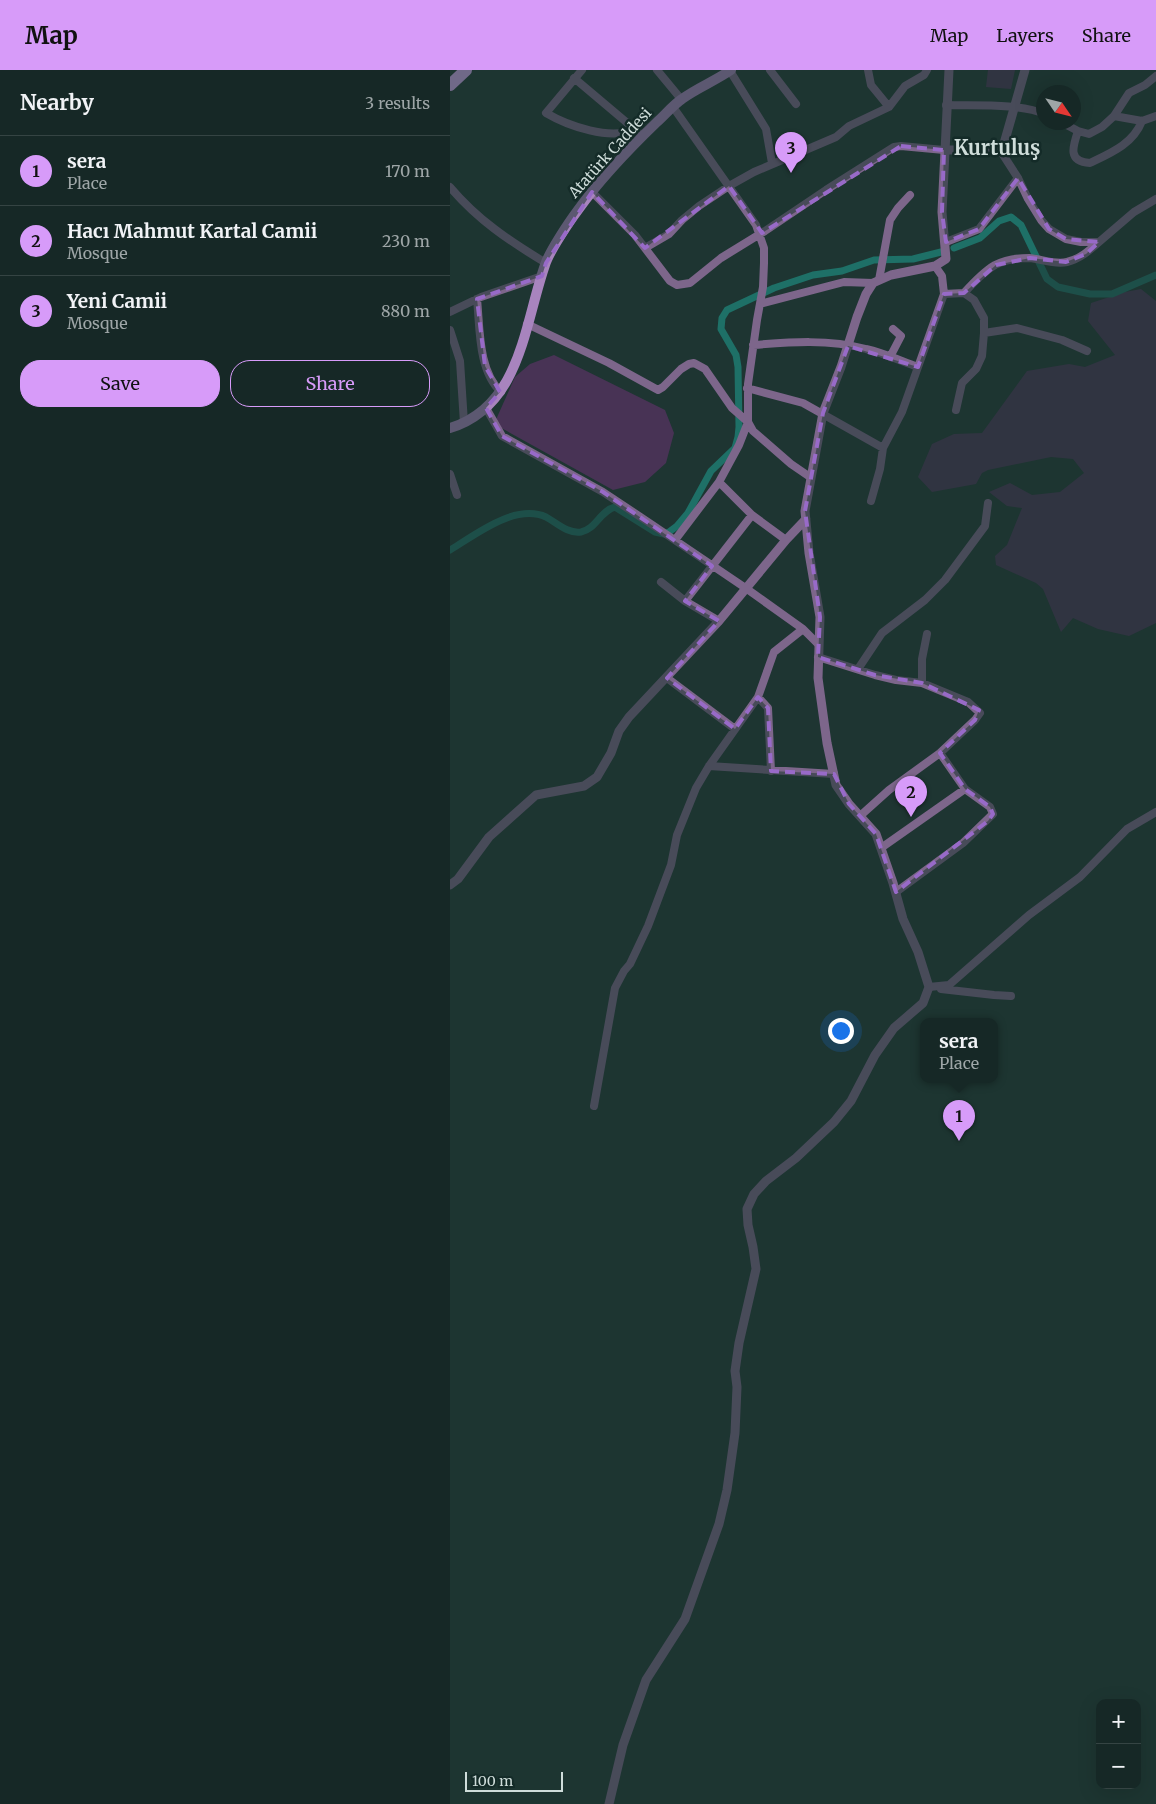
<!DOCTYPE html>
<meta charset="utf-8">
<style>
body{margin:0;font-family:Merriweather,serif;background:#1f302e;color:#f1f3f6}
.controls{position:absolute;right:15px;bottom:15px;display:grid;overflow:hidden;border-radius:10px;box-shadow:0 5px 20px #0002}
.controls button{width:45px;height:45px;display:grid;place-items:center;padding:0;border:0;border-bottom:1px solid #354443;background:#162826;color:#f1f3f6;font:25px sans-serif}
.compass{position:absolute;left:586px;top:15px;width:45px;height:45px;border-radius:50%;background:#162826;box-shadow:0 5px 20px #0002;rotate:125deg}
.scale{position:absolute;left:15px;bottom:12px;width:98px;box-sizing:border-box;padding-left:5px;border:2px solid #cfddda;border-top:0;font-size:14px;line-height:18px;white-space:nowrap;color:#cfddda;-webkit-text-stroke:4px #142b28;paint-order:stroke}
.you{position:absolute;left:390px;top:960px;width:18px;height:18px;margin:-12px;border:4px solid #fff;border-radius:50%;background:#1a73e8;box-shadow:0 0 0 8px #1a73e833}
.badge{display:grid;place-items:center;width:32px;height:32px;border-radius:50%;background:#d79bf9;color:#111;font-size:16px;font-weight:700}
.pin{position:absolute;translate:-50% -41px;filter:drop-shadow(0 1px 2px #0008)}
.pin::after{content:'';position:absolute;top:26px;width:18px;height:15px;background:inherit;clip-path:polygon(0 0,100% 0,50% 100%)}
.popup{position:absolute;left:470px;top:948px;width:78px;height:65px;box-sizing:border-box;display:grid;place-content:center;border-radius:10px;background:#162826;filter:drop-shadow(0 1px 4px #0005);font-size:16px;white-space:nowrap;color:#9ea6a7}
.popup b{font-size:19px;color:#f1f3f6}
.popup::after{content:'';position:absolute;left:50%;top:100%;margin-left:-10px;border:10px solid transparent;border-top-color:#162826}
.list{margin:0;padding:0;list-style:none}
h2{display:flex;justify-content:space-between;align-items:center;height:65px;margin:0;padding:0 20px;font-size:21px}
h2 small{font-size:16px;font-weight:400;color:#9ea6a7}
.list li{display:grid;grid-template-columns:32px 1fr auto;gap:15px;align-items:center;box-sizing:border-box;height:70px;padding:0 20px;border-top:1px solid #354443}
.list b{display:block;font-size:19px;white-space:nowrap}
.list p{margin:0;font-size:16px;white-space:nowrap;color:#9ea6a7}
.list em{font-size:16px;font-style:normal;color:#9ea6a7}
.actions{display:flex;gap:10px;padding:15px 20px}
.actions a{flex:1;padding:11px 0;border:1px solid #d79bf9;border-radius:20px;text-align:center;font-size:18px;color:#d79bf9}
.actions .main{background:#d79bf9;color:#111}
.map{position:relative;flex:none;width:706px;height:1734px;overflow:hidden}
header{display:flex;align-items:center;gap:30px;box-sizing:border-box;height:70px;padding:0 25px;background:#d79bf9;color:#111}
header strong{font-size:24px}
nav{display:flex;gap:28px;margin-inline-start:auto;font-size:18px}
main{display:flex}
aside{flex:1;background:#162826}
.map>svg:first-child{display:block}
.green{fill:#483355}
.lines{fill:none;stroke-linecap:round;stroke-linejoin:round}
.canal{stroke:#1e7067;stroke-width:7}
.minor{stroke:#7d668b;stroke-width:8}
.tertiary{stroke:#7d668b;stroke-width:9}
.secondary{stroke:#a884be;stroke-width:10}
.trunk{stroke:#d6a8f2;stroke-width:12}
.marked{fill:none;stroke:#986ac8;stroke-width:4;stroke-dasharray:10 6;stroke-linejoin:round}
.labels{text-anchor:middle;stroke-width:5;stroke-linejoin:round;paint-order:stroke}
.street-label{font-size:15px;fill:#cfddda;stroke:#142b28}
.district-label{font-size:20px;font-weight:bold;fill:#cfddda;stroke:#142b28}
</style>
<header>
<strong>Map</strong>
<nav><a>Map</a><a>Layers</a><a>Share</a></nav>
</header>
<main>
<aside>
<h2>Nearby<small>3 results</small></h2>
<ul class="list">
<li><span class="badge">1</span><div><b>sera</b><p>Place</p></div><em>170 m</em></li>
<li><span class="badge">2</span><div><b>Hacı Mahmut Kartal Camii</b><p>Mosque</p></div><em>230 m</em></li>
<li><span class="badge">3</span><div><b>Yeni Camii</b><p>Mosque</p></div><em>880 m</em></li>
</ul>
<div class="actions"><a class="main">Save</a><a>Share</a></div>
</aside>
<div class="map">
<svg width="706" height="1734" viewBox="0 0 706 1734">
<rect width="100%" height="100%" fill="#1e3532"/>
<!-- green -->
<path class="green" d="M538,0h27l-4,19 -25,-2z
M691,219l15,12v322l-27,13 -31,-7 -25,-11 -12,14 -18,-43 -7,-6 -40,-18 -1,-9 12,-11 15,-37 -15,-2 -18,-14 21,-9 22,12 28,-3 24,-19 -11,-14 -22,-2 -63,13 -6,3 -6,11 -44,8 -14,-15 14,-33 22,-10 28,-1 45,-62 42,-7 16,3 30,-12 -27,-34 3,-18 34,-11z
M104,285l111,55 9,23 -8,30 -21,19 -32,8 -119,-66 21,-47 15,-13z"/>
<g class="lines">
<!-- canal -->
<path class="canal" d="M504,178l26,-10 19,-17 12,-4 10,8 26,54 11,8 32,7h22l44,-19
M0,480c25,-15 65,-47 96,-33 11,6 22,17 35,15 15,-3 19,-21 34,-25l40,25 9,2 5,-2 8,-6 11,-13 23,-42 24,-23 3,-11 1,-10 -1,-60 -2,-12 -15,-26 1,-11 5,-8 47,-22 39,-13 29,-4 32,-11 39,-1 28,-7"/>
<!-- minor -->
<path class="minor" d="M132,0l-36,43c22,13 65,28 89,16
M207,0l24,29
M320,0l26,34
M418,0l3,15 18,22
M280,1l36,58 6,34
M124,8l64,54
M496,35c26,1 76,-2 98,9
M223,37l83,118 8,23v15l-1,24 -6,33 -9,64v38l-9,23 -20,37 33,33 34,25
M664,46l15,-23 16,-8 11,-9
M611,52l17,9 11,3 13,-7 12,-11 28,5 14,-5
M628,61c-5,15 -11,31 12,32 21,-10 43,-19 52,-42
M550,80l18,28 10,21 13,21 8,9 17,10 15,3h18l35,-30 22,-13
M0,117c27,32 59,54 96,76
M142,122l43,43 35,46 7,4 13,-2 31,-25 44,-27 61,-41 68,-43 7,-1 43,4
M496,172l33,-13 39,-51
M195,178l24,-14 13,-14 17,-14 30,-20 25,-14 82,-35 13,-11 40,-19 16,-21 19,-11 3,-5
M429,210l11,-60 8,-12 12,-13
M494,224l20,-1c9,-10 19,-21 31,-28 10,-5 24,-7 34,-7 13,1 25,7 38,4 13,-3 23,-12 32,-20
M27,229c3,29 1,72 24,93
M310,234l84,-22 29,1
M0,242l31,-15 61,-21
M77,254l82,39 49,27 5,-3 18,-18 8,-5 5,-1 11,6 27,39 16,14 5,9 38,33 19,13
M0,260l10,31 4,62
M534,263l33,-5 45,12 25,11
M303,275c38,-3 76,-6 113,4 18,4 35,12 52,18
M440,287l11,-21 -8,-7
M297,318l56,15 80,45 19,-36 42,-118 -2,-18 -7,-10
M36,338l16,28 101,56 48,32 96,65 56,40 15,15
M506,340l6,-27 14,-14 6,-13 2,-23v-15l-10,-18 -10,-7
M0,404l7,21
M421,431l9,-32 3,-21
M225,470l44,-58
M211,512l24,19 34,20
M235,531l67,-86
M368,587l57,18 21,5 26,3 46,19 12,11 -5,7 -35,33 -51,37 -29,26
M408,599l24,-36 43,-33 20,-20 40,-54 3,-23
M217,608l68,51
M472,613v-24l5,-25
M308,627l10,11 3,63
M259,696l125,8
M431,778l84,-59
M446,822l67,-49 30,-29 -3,-7 -25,-18 -25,-36
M479,917l20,-2 80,-70 51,-38 47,-48 29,-17
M491,919l53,6 17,1
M144,1036l21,-118 9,-17 6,-7 18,-38 23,-61 6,-30 19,-47 13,-22 49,-69 16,-45 29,-23"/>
<!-- tertiary -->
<path class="tertiary" d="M494,80h56l3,-3 22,-77
M0,815l8,-6 31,-42 47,-42 48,-9 13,-9 14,-24 8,-22 10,-14 90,-96 67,-81 20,-21
M159,1734l14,-59 23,-65 39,-61 34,-95 8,-34 8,-57 2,-46 -2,-16 4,-28 17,-74 -3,-22 -5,-22 -1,-16 7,-15 12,-13 30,-23 38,-36 17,-21 24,-46 19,-27 29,-25 6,-16 -11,-35 -15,-33 -10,-36 -17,-49 -27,-30 -13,-19 -9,-42 -9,-65 2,-61 -11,-64 -4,-42 18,-98 18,-46 16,-50 9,-23 7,-11 18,-8 44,-9 11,-7 -4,-47 7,-142"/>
<!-- secondary -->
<path class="secondary" d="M0,358c71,-22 74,-103 95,-163 4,-13 24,-43 33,-55 23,-32 51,-61 79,-88 8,-7 16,-17 25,-23 15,-11 33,-18 49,-29"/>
<!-- trunk -->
<path class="trunk" d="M0,15l16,-15"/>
</g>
<!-- marked area -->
<path d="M0 0H706V1734H0ZM451,76l43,4 -2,62 4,30 33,-13 39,-51 31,51 17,10 33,3 -13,12 -20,8 -36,-4 -34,7 -32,28 -20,1 -26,73 -70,-21 -25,67 -18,98 15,106 -2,40 57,18 47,8 57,27 -4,10 -35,33 25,36 25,18 3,7 -5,7 -92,71 -20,-58 -27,-30 -15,-30 -63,-3 -3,-63 -10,-11 -23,32 -68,-51 52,-57 -34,-20 27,-35 -109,-74 -101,-56 -16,-28 14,-16 -15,-26 -8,-67 65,-23 4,-13 46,-71 53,56 84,-62 33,47z" fill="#1e3532" fill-opacity=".55" fill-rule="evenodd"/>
<path class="marked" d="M451,76l43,4 -2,62 4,30 33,-13 39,-51 31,51 17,10 33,3 -13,12 -20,8 -36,-4 -34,7 -32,28 -20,1 -26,73 -70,-21 -25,67 -18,98 15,106 -2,40 57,18 47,8 57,27 -4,10 -35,33 25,36 25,18 3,7 -5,7 -92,71 -20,-58 -27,-30 -15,-30 -63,-3 -3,-63 -10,-11 -23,32 -68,-51 52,-57 -34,-20 27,-35 -109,-74 -101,-56 -16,-28 14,-16 -15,-26 -8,-67 65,-23 4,-13 46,-71 53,56 84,-62 33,47z"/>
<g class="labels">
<!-- street labels -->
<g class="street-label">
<text transform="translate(160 83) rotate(-48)" y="5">Atatürk Caddesi</text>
</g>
<!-- district labels -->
<g class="district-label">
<text x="547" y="85">Kurtuluş</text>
</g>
</g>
</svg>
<div class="controls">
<button>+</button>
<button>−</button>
</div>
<svg class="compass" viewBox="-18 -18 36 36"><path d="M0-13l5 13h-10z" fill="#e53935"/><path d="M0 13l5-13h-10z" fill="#9ea6a7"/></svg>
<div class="scale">100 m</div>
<div class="you"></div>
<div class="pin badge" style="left:509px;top:1071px">1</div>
<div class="popup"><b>sera</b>Place</div>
<div class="pin badge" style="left:461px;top:747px">2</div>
<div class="pin badge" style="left:341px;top:103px">3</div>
</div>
</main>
